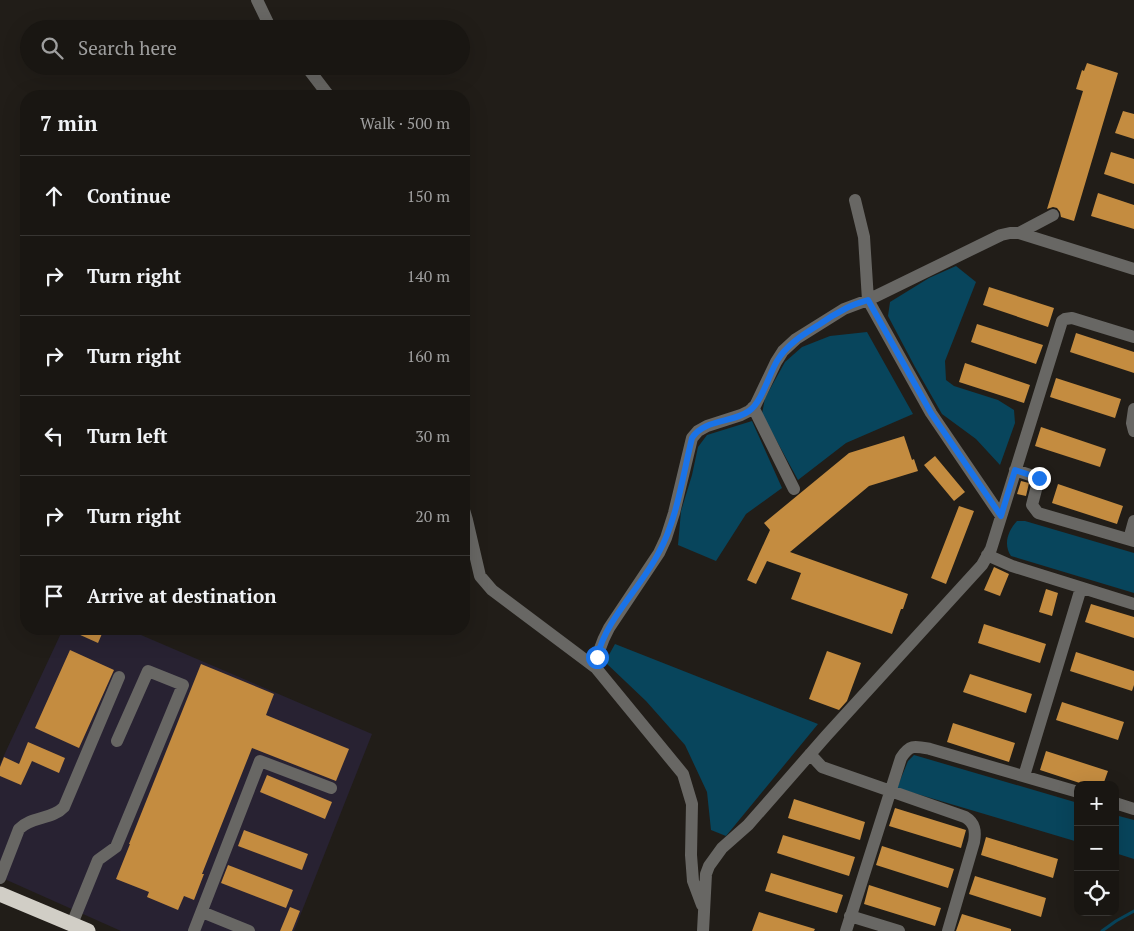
<!DOCTYPE html>
<meta charset="utf-8">
<style>
body{margin:0;font-family:"PT Serif",serif;background:#221f1b;color:#f1f3f6}
.controls{position:absolute;right:15px;bottom:15px;display:grid;overflow:hidden;border-radius:10px;box-shadow:0 5px 20px #0002}
.controls button{width:45px;height:45px;display:grid;place-items:center;padding:0;border:0;border-bottom:1px solid #373532;background:#191612;color:#f1f3f6;font:25px sans-serif}
.stop{position:absolute;width:15px;height:15px;margin:-11px;border:4px solid #1a73e8;border-radius:50%;background:#fff}
.stop.end{background:#1a73e8;border-color:#fff;box-shadow:0 1px 5px #0008}
.list{margin:0;padding:0;list-style:none}
h2{display:flex;justify-content:space-between;align-items:center;height:65px;margin:0;padding:0 20px;font-size:21px}
h2 small{font-size:16px;font-weight:400;color:#9f9f9f}
.list li{display:grid;grid-template-columns:32px 1fr auto;gap:15px;align-items:center;box-sizing:border-box;height:80px;padding:0 20px;border-top:1px solid #373532}
.list b{display:block;font-size:19px;white-space:nowrap}
.list em{font-size:16px;font-style:normal;color:#9f9f9f}
.icon{flex:none;width:28px;height:28px;fill:none;stroke:currentColor;stroke-width:2;stroke-linecap:round;stroke-linejoin:round}
.map{position:relative;flex:none;width:1134px;height:931px;overflow:hidden}
.search{position:absolute;background:#191612;box-shadow:0 5px 20px #0002;left:20px;top:20px;width:450px;height:55px;display:flex;align-items:center;gap:12px;box-sizing:border-box;padding:0 18px;border-radius:28px;color:#9f9f9f;font-size:19px}
.panel{position:absolute;background:#191612;box-shadow:0 5px 20px #0002;left:20px;top:90px;width:450px;height:545px;border-radius:20px}
.map>svg:first-child{display:block}
.industrial{fill:#282232}
.water{fill:#08455c}
.lines{fill:none;stroke-linecap:round;stroke-linejoin:round}
.stream{stroke:#08455c;stroke-width:3}
.building{fill:#c48c40}
.minor{stroke:#686764;stroke-width:12}
.highway{stroke:#d1cec6;stroke-width:15}
.route{stroke:#1a73e8;stroke-width:6}
</style>
<div class="map">
<svg width="1134" height="931" viewBox="0 0 1134 931">
<rect width="100%" height="100%" fill="#211d18"/>
<!-- industrial -->
<path class="industrial" d="M63,629h64l245,105 -78,197h-173l-121,-54v-113z"/>
<!-- water -->
<path class="water" d="M956,266l20,16 -31,79 1,19 8,6 44,14 16,10 1,13 -15,42 -24,-26 -34,-25 -27,-47 -27,-51 2,-14 39,-24z
M867,332l46,82 -67,29 -48,37 -36,-66 3,-16 20,-36 17,-15 28,-11z
M752,421l30,67 -36,26 -30,47 -38,-16 3,-34 11,-36 6,-28 9,-12z
M1017,521h8l109,32v40l-123,-37c-8,-12 -3,-25 6,-35z
M615,644l203,80 -92,112 -15,-6 -4,-38 -22,-47 -39,-44 -41,-39z
M914,755l164,48v39l-181,-54 11,-27z
M1115,815l19,5v39l-19,-6z"/>
<g class="lines">
<!-- stream -->
<path class="stream" d="M1102,931l14,-10 18,-10"/>
</g>
<!-- building -->
<path class="building" d="M1087,63l31,10 -44,148 -13,-4 -1,-5 -3,-4 -4,-1 -6,2 36,-118 -7,-2 6,-19 2,1z
M1123,111l11,3v25l-19,-6z
M1111,152l23,7v25l-30,-10z
M1098,193l36,12v24l-43,-13z
M989,287l65,21 -6,19 -65,-22z
M977,324l66,21 -7,19 -65,-22z
M1076,333l58,19v21l-64,-21z
M965,363l65,22 -6,18 -65,-21z
M1056,378l65,21 -6,19 -65,-21z
M1041,427l65,22 -6,18 -65,-21z
M904,436l8,24 2,-1 4,12 -49,15 -79,66 118,42 -5,15h-2l-9,25 -101,-35 10,-26 -34,-12 -11,23 -9,-4 23,-50 -6,-7 85,-70z
M935,456l30,36 -11,9 -30,-36z
M1021,481l8,2 -3,13 -9,-2z
M1058,484l65,22 -6,18 -65,-21z
M959,506l15,5 -28,73 -15,-6z
M994,567l15,7 -9,22 -16,-6z
M1046,589l12,4 -6,23 -13,-4z
M1091,604l43,13v21l-49,-16z
M984,624l62,20 -6,19 -62,-20z
M67,629h37l-6,14z
M70,650l44,20 -35,78 -44,-20z
M827,651l34,12 -14,38 -8,9 -30,-11z
M1076,652l58,19v14l-2,6 -62,-20z
M201,664l73,30 -8,21 83,34 -13,32 -84,-33 -50,126h2l-10,26 -10,-4 -6,14 -31,-13 2,-5 -33,-13 14,-35h-1z
M970,674l62,20 -6,19 -63,-21z
M1062,702l62,20 -6,18 -62,-20z
M953,723l62,20 -6,19 -62,-20z
M28,742l37,16 -6,15 -27,-12 -11,24 -21,-9v-9l4,-10 15,7z
M1046,751l62,20 -5,14h-17l-46,-15z
M267,775l65,27 -7,17 -65,-27z
M794,799l71,23 -5,18 -72,-22z
M895,808l71,22 -5,18 -72,-22z
M244,830l64,24 -6,16 -64,-24z
M783,835l72,22 -6,19 -72,-23z
M986,837l72,22 -5,19 -72,-23z
M882,846l72,23 -6,19 -72,-23z
M228,865l65,25 -7,18 -65,-25z
M771,873l72,22 -6,18 -72,-22z
M975,876l71,22 -5,19 -72,-23z
M869,885l72,23 -6,18 -71,-22z
M290,907l10,4 -8,20h-12z
M759,912l56,17 -1,2h-62z
M962,914l49,15v2h-55z"/>
<g class="lines">
<!-- minor -->
<path class="minor" d="M257,0l14,29
M306,66l23,30
M855,200l9,37 4,63 63,113 70,103
M1019,233l34,-18
M753,407l41,82
M1134,409l-2,14 2,8
M1015,470l24,8 -7,27 6,8 96,28
M464,510l3,10 13,56 12,14 104,78 87,106 9,30 -1,51 2,26 9,24
M1129,539l5,-18
M987,555l25,11 122,38
M596,668c1,-15 6,-27 13,-40l50,-75 7,-15 8,-25 18,-75 6,-7 9,-5 34,-11 8,-4 6,-5 21,-44 7,-11 13,-12 48,-30 24,-9 133,-65 9,-2h9l115,36
M810,754l12,13 143,50c10,6 11,14 9,25l-26,89
M1024,776l57,-188
M1115,803l19,6
M0,878l19,-49c12,-13 33,-9 45,-22l55,-130
M202,912l47,19
M850,916l49,15
M72,924l26,-64 18,-13 67,-162 -35,-14 -31,70
M194,931l66,-170 71,27
M703,931l3,-57 3,-8 13,-18 26,-23 78,-89 156,-171 9,-16 71,-228 3,-2 7,-1 62,19
M846,931l55,-173c9,-14 14,-12 29,-9l148,43"/>
<!-- highway -->
<path class="highway" d="M0,894l88,37"/>
</g>
<g class="lines">
<!-- route -->
<path class="route" d="M597,657c10,-40 44,-69 62,-105 18,-32 24,-78 33,-114 12,-19 41,-15 57,-27 13,-9 20,-37 28,-50 10,-17 27,-27 43,-37 7,-5 15,-10 23,-14 7,-5 16,-7 25,-10l63,113 70,103 14,-46 24,8"/>
</g>
</svg>
<div class="controls">
<button>+</button>
<button>−</button>
<button><svg class="icon" aria-label="locate" viewBox="0 0 24 24"><circle cx="12" cy="12" r="6"/><path d="M12 2v4M12 18v4M2 12h4M18 12h4"/></svg></button>
</div>
<div class="stop" style="left:597px;top:657px"></div>
<div class="stop end" style="left:1039px;top:478px"></div>
<div class="search"><svg class="icon" aria-label="search" viewBox="0 0 24 24"><circle cx="10" cy="10" r="6"/><path d="M15 15l6 6"/></svg>Search here</div>
<section class="panel">
<h2>7 min<small>Walk · 500 m</small></h2>
<ul class="list">
<li><svg class="icon" aria-label="ahead" viewBox="0 0 24 24"><path d="M12 20V5M6 11l6-6 6 6"/></svg><div><b>Continue</b></div><em>150 m</em></li>
<li><svg class="icon" aria-label="right" viewBox="0 0 24 24"><path d="M7 20v-9h11M14 6l5 5-5 5"/></svg><div><b>Turn right</b></div><em>140 m</em></li>
<li><svg class="icon" aria-label="right" viewBox="0 0 24 24"><path d="M7 20v-9h11M14 6l5 5-5 5"/></svg><div><b>Turn right</b></div><em>160 m</em></li>
<li><svg class="icon" aria-label="left" viewBox="0 0 24 24"><path d="M17 20v-9H6M10 6l-5 5 5 5"/></svg><div><b>Turn left</b></div><em>30 m</em></li>
<li><svg class="icon" aria-label="right" viewBox="0 0 24 24"><path d="M7 20v-9h11M14 6l5 5-5 5"/></svg><div><b>Turn right</b></div><em>20 m</em></li>
<li><svg class="icon" aria-label="arrive" viewBox="0 0 24 24"><path d="M6 21V4h12l-3 4 3 4H6"/></svg><div><b>Arrive at destination</b></div></li>
</ul>
</section>
</div>
